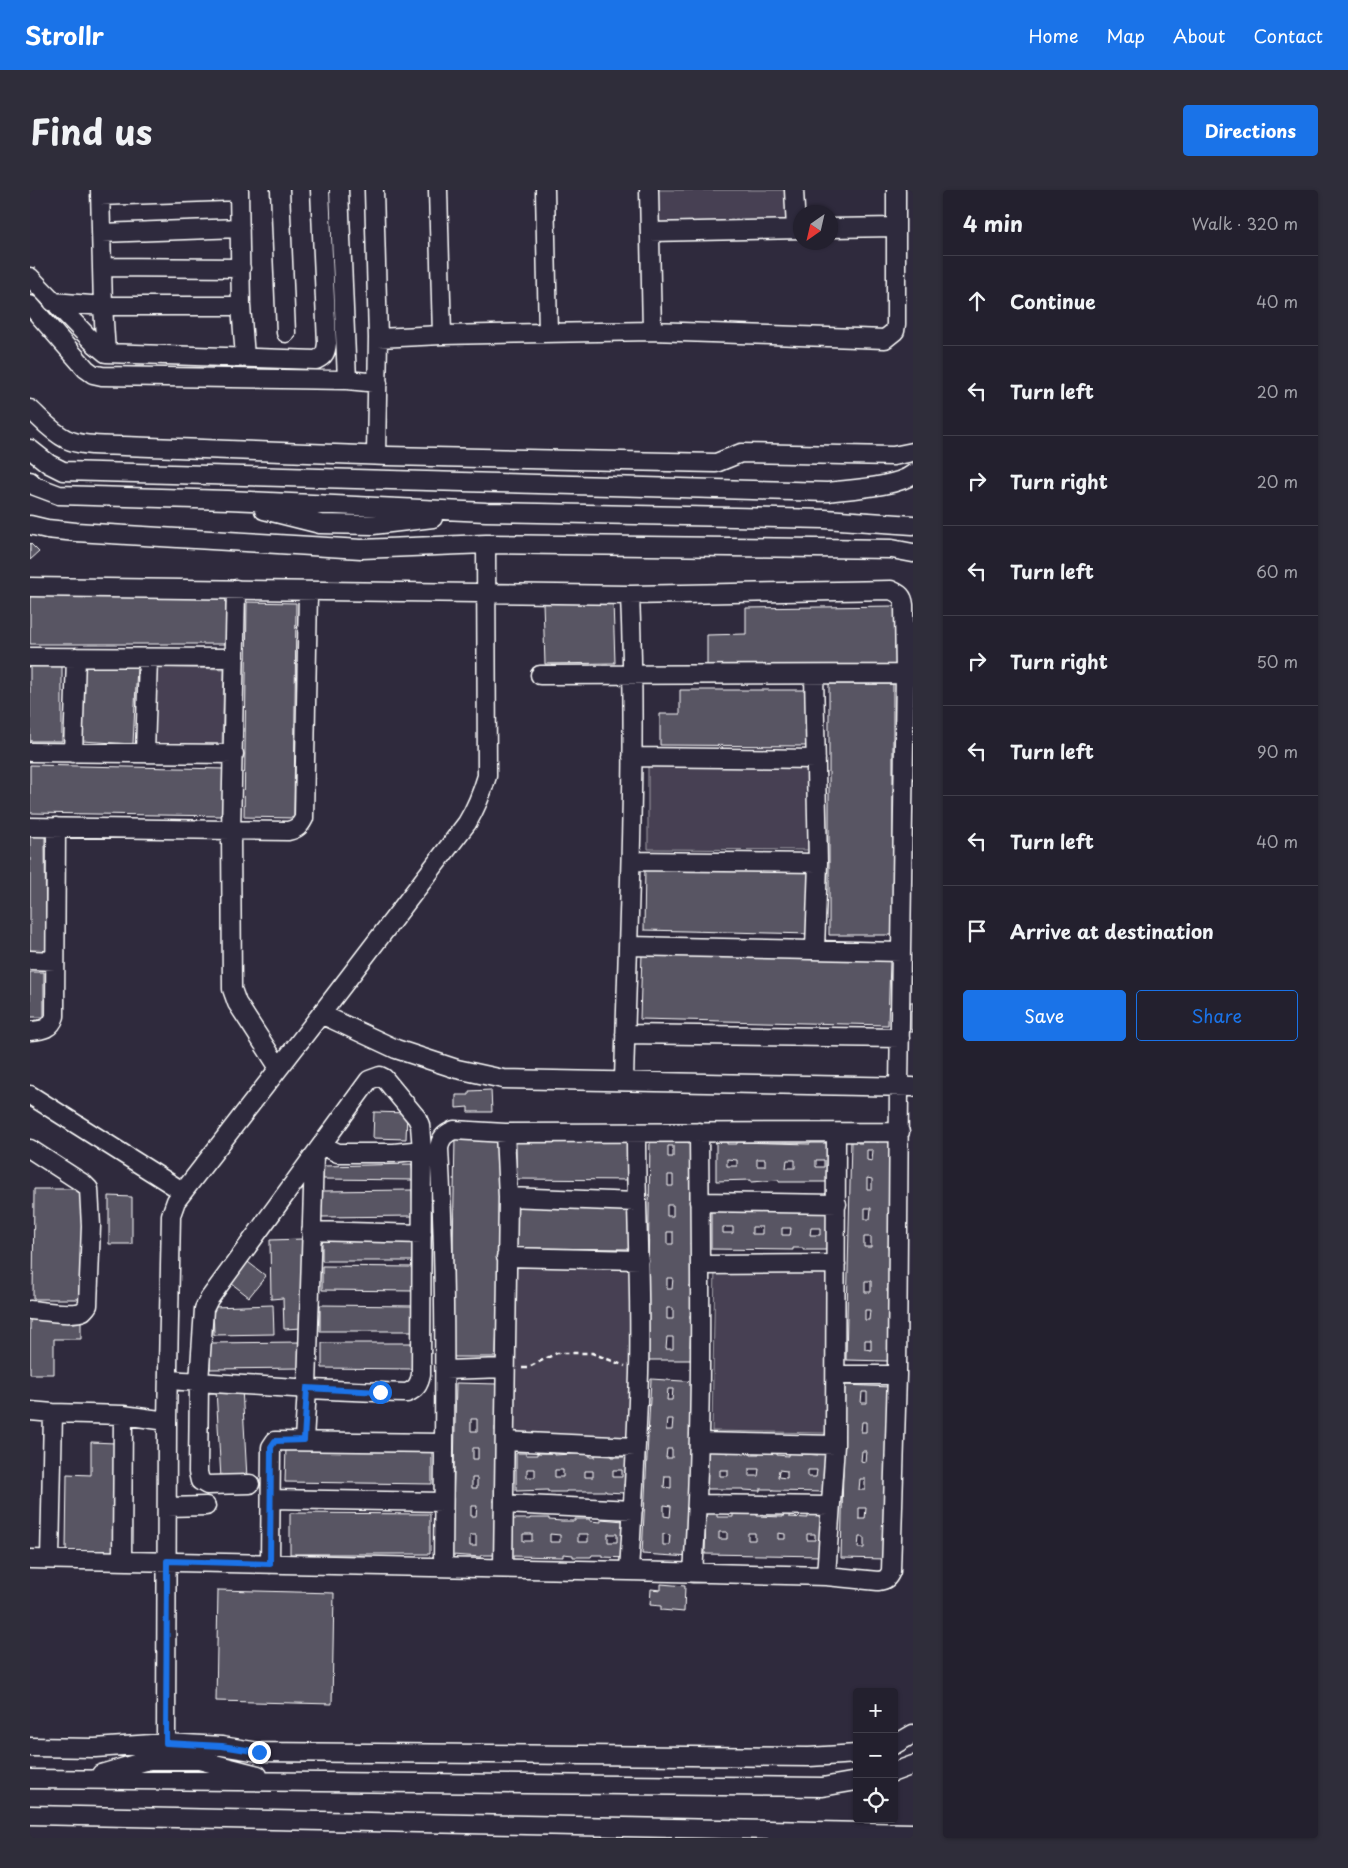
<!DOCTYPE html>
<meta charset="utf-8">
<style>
body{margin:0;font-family:"Playpen Sans",sans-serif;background:#2f2d3a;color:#f1f3f6}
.controls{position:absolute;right:15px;bottom:15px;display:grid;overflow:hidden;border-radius:5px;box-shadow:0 1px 4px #0004}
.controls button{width:45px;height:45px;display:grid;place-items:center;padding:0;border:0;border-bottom:1px solid #403e4a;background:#23202e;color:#f1f3f6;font:25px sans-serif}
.compass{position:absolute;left:763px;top:15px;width:45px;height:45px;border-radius:50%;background:#23202e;box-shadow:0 1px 4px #0004;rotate:214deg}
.stop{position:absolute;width:15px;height:15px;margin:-11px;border:4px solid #1a73e8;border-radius:50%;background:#fff}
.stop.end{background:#1a73e8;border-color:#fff;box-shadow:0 1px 5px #0008}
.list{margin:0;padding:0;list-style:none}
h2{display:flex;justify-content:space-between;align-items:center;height:65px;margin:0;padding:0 20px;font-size:21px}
h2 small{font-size:16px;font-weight:400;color:#a3a3aa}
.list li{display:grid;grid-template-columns:32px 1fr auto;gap:15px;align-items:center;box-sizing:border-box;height:90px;padding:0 20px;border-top:1px solid #403e4a}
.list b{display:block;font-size:19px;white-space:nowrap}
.list em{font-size:16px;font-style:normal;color:#a3a3aa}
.actions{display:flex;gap:10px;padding:15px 20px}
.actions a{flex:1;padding:11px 0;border:1px solid #1a73e8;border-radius:5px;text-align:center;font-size:18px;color:#1a73e8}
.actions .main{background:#1a73e8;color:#fff}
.icon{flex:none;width:28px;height:28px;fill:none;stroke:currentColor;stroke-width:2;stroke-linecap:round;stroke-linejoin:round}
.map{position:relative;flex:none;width:883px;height:1648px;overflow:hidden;border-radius:5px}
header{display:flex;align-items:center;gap:30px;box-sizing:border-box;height:70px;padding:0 25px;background:#1a73e8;color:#fff}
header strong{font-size:24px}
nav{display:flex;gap:28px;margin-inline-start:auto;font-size:18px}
.intro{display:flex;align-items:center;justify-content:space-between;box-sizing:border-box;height:120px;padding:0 30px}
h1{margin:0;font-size:35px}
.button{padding:12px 22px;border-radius:5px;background:#1a73e8;color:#fff;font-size:18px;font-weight:700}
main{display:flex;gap:30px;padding:0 30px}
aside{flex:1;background:#23202e;border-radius:5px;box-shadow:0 1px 4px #0004}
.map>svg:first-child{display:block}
.green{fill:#464152;stroke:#a2a0a8}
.building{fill:#595564;stroke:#fff;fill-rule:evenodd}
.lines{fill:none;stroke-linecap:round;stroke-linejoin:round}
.minor-casing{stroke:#fff;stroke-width:21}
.path{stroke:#fff;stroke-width:2.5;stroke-dasharray:5 4;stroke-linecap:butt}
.minor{stroke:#2f2a3d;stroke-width:18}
.route{stroke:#1a73e8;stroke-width:6}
</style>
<header>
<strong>Strollr</strong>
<nav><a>Home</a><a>Map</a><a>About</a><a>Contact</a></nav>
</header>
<div class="intro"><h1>Find us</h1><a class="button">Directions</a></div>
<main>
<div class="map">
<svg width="883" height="1648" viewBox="0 0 883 1648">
<rect width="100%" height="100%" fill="#2f2a3d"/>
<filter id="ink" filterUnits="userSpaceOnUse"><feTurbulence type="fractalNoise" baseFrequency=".02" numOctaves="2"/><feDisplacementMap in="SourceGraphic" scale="10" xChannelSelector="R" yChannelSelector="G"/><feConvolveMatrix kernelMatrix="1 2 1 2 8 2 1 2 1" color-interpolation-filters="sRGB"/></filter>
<g filter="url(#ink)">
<!-- green -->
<path class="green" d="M626,0h130v33l-129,4z
M123,477l71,2 -2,77 -71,-2z
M618,571l164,2v87l-164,-1z
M486,1069l119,4 -5,176 -118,-3z
M685,1077l114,2 -3,164 -114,-2z"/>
<!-- building -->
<path class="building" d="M0,353l9,9 -9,8z
M196,401v53h-196v-52z
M583,411l2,62 -70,1 -2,-62z
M217,412l49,1 -2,215 -50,-1z
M865,416l1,61 -189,2v-34l39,-1v-26z
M54,473l53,3 -4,78 -52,-3z
M0,474l32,1v76h-32z
M799,494h64v251h-64z
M650,500h128v56l-148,-1v-31h20z
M0,575l195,4 -1,47 -194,-3z
M0,646h15l1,118h-16z
M615,676l167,4 -1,64 -167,-4z
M612,763l248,7 -2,65 -248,-6z
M0,782h14v45h-14z
M880,812h3v30h-3z
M461,900l1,22h-24v-5l-12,1v-13h13v-4z
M344,922l33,1 -1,26 -33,-1z
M620,946l44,1 -1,90h-2v3h2l-1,13h-2l1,2 1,-1 -1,30 1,12h-2v3h2l-1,26h-1v4h1l-1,28h1v13h-44zM638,956h5v11h-5zM638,985h5v11h-5zM637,1015h6v11h-6zM637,1042h6v12h-6zM637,1088h6l-1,11h-5zM637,1118h6v11h-6zM637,1147h6v12h-7z
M425,948l46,1 -5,218h-45z
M821,949h7v4h4v-4l14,1v2h3v-2h15l-1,48h-4v2h4l-2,26h-2v3h2v12h-2v2h2v12h-3v3h3l-1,12h-1l1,2v27h-3v3h3l-1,26 -1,3h1l-1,40 -42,-1zM837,960h6l-1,11 -5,-1zM837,988l5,1v10h-5zM835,1018h6l-1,11h-5zM834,1047h7v10h-7zM835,1091h6v11h-6zM835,1120h5l-1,10h-4zM835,1150h6v10l-6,-1z
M486,950l116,1v39l-116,-1z
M686,952h11v2h10v-2l73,2v-1h18v39h-49v-2l-28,2v-2l-35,1zM697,969l10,1v6h-10zM727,969h8v7h-8zM757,970h8v8h-9zM786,970h8v7h-8z
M382,974l1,16 -90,-1 1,-13z
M4,999h49v110h-50z
M382,1000l1,26 -92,1v-26z
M79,1006l23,1v47h-23z
M485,1016l116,1v42l-116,-1z
M681,1019l19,1 1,2h7v-2h14v2l29,-2v2h9v-2h21v2l6,1v-3l12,1v39h-26v-2h-10v2l-82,-1zM693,1037h10v6h-10zM722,1037h10v7h-10zM752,1038h9l-1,7h-8zM781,1038h9v7h-10z
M292,1045h90v26h-90z
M272,1049l1,89 -19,1 -1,-31 -12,1 -1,-59z
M214,1069l22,17 -17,21 -22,-17z
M292,1076l91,1v24l-91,-1z
M243,1115l1,29 -60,1 -1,-28z
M290,1115l93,1v25h-93z
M51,1127v22h-27v35h-24v-56z
M271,1152l1,26 -92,1v-26z
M292,1153h90v26l-90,-1z
M621,1189l47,3 -7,175 -49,-3zM638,1199h5l-1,11h-5zM637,1229h6l-1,11h-6zM637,1259h5v9h-6zM635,1286h6v12l-7,-1zM634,1315l7,1 -1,11 -6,-1zM633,1344l7,1 -1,10h-6z
M426,1193l42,1 -1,43h-2v4h2l-1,25h-1v3h1v41h-2v2h2l-1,11h-1l1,3 -1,39h-13v2l-29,-2zM441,1229h6v12h-6zM443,1258h5v11h-5zM442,1288h5v10h-5zM441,1316h6l-1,10h-5zM440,1345h6v11h-6z
M815,1195l45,2 -5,172 -44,-1zM832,1202h5v11h-6zM832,1232h4v10h-5zM832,1261h4l-1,11 -4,-1zM830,1289h5v11h-6zM829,1318h7l-1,11h-6zM829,1347h5v11h-6z
M212,1198l5,90 -26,1 -5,-90z
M61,1252l24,1v109l-49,-1 1,-77 24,1z
M256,1256l146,2v36l-147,-2z
M677,1260l22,3v-2h20v3h10v-2h18v3l11,1v-3l30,2v-1h12l-5,38 -52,-1 -1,-2h-12v2l-17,-1v-1h-37zM719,1279h10l-1,7h-9zM690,1280h8v6h-8zM749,1280l8,1v7l-9,-1zM778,1280h9l-1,7h-8z
M486,1263h10v2h11v-2h17v2l36,-2v4h5v-3h17v3h12v-3h6l-1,30h-5v9l-18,-1v-1h-40v1h-18v-2l-32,1zM497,1279h8v8h-8zM525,1280h8v7h-8zM583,1280h9v7h-9zM555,1281h8v6h-8z
M676,1322h11v5h16v-4h24v3l26,1v-4h6v4l19,1v-4h16l-1,42 -118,-2zM689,1342h8v7h-8zM718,1343h7v7h-7zM748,1343l7,1v5h-7zM777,1344h8v6h-8z
M260,1323l140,1v40h-140z
M500,1328h19v2l13,1h13v-2h15v2l11,1v-3l23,2 4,37 -25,-1v-2h-11l-1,2h-18v-2l-10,-1v3l-51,-1v-37h18z
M493,1344h9v7h-9z
M520,1344l10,1v7h-10z
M548,1344h10v8h-10z
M578,1344h9v8h-9z
M631,1394l24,2 -1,26 -23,-2v-4l-11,-1 1,-16 10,1z
M188,1400l116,3 -2,111 -116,-3z"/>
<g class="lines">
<defs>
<path id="minor" d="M70,0l3,116 3,47
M209,0l2,116 4,51
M250,0l6,143
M309,0l8,190
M344,0l4,148 -2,117
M408,0l4,145
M515,0l3,143
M619,0l3,141
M764,0l2,39
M70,6l139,-5
M801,38l65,-1
M620,42l151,-3
M71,43l139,-5
M72,77l139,1
M0,87l65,67 11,9 210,7c9,-4 10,-8 11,-17l-7,-153
M23,112l50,4h138
M0,115l56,64 7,5 9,2 245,4 31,3
M348,148l64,-3 210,-4 233,8 10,-8 1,-7v-134
M0,219c11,10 22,23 36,30 17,8 40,6 58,7l264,10 328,7 25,-10 152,3 20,-4
M0,259l19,15 14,7 765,21c21,-3 69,-5 85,-18
M0,291l5,5 24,9 169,5 258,12 339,7 88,6
M234,320l56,14 53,1 60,-7
M0,335l17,4 29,3 285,17 125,-5 406,5 21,4
M0,397l600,8 261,-5c9,4 12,6 13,15l1,69 -6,413 -2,288 -6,196c-3,7 -5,9 -13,10l-52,-5 -197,-5 -599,-12
M206,399l-5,242 1,158 5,14 42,65
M0,467l205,1
M510,485l365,-1
M784,485l4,188 -3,86
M0,562l204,2
M43,563l3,-96
M115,563l3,-95
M602,567l184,2
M0,637l258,4c9,-2 12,-5 16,-13l4,-227
M601,671l187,2
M599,756l272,6
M0,770l25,1
M291,824l75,35 61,20 46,10 410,8
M0,841c13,-1 21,-2 25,-15l1,-189
M595,844l275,4
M594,891c4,-162 13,-324 6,-486
M0,905l152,96
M293,956l15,7h56l28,-3
M0,959l54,35 5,5 2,37 -3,79c-1,2 -3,4 -5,6 -9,5 -41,0 -53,-1
M478,1007l128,5
M669,1012l138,2
M281,1041l111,3
M476,1067l133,3
M670,1075l136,-1
M415,1180l60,-2
M806,1185h61
M138,1190c80,5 159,11 239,13 9,-4 12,-8 14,-18l1,-225 -2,-25 -3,-7 -33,-40 -4,-2 -11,4 -160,219 -5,10 -5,73 -1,90 2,9 7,4 43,-1
M0,1221l23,2 70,2 44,6 -1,322
M137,1231l4,-206 5,-14 145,-187 146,-191c9,-15 15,-30 20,-47l-1,-232
M274,1250l3,-52 7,-232
M475,1251l130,6
M669,1252l136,3
M241,1309l172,3
M474,1314l129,6
M668,1314l132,2
M137,1317l39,-1
M20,1369l3,-146
M92,1370l1,-145
M240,1374l1,-117 4,-6 168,2
M413,1377c1,-140 4,-279 -4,-418 1,-10 5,-15 15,-19l51,3 395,-1
M473,1378l5,-371 -3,-64
M599,1381c4,-66 8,-132 10,-198 2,-80 -3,-160 -3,-240
M663,1383c10,-147 7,-294 6,-441
M796,1386l9,-131 1,-312
M864,1555l19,-11
M0,1557l65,1 71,-5 56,3 37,6 550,5 48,-3
M864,1582l19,-7
M71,1584l48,-14h50l59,15
M0,1589l792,8 35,-6
M0,1625l883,18"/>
</defs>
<!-- minor casing -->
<use href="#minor" class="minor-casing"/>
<!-- path -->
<path class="path" d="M492,1178h5l30,-15h35l33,13"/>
<!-- minor -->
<use href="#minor" class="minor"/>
</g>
</g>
<g class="lines" filter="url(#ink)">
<!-- route -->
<path class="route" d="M229,1562l-37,-6 -56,-3 1,-182 103,3 1,-117 4,-6 29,-1 3,-52 73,4"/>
</g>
</svg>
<div class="controls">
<button>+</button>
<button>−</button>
<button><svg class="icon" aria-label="locate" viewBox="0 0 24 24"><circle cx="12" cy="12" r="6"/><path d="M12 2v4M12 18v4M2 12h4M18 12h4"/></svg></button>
</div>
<svg class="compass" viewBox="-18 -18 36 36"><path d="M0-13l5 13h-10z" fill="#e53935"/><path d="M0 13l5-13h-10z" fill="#a3a3aa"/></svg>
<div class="stop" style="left:350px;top:1202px"></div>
<div class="stop end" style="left:229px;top:1562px"></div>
</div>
<aside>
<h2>4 min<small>Walk · 320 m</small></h2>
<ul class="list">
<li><svg class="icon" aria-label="ahead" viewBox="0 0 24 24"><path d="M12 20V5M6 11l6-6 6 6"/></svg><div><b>Continue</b></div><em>40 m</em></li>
<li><svg class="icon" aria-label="left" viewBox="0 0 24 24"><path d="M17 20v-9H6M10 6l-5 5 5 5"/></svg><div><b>Turn left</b></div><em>20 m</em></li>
<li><svg class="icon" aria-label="right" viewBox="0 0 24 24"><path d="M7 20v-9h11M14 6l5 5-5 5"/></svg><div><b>Turn right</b></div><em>20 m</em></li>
<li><svg class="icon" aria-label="left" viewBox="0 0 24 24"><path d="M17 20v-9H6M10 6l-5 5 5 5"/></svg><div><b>Turn left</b></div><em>60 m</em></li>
<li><svg class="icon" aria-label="right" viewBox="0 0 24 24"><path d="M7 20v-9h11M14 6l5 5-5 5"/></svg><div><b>Turn right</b></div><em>50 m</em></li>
<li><svg class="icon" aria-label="left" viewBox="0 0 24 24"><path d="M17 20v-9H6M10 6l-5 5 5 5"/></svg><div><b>Turn left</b></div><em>90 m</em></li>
<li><svg class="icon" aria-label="left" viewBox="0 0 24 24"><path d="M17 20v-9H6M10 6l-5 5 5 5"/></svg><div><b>Turn left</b></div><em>40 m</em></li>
<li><svg class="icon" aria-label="arrive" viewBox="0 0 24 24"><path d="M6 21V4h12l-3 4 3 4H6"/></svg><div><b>Arrive at destination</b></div></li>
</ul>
<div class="actions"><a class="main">Save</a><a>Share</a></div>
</aside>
</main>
